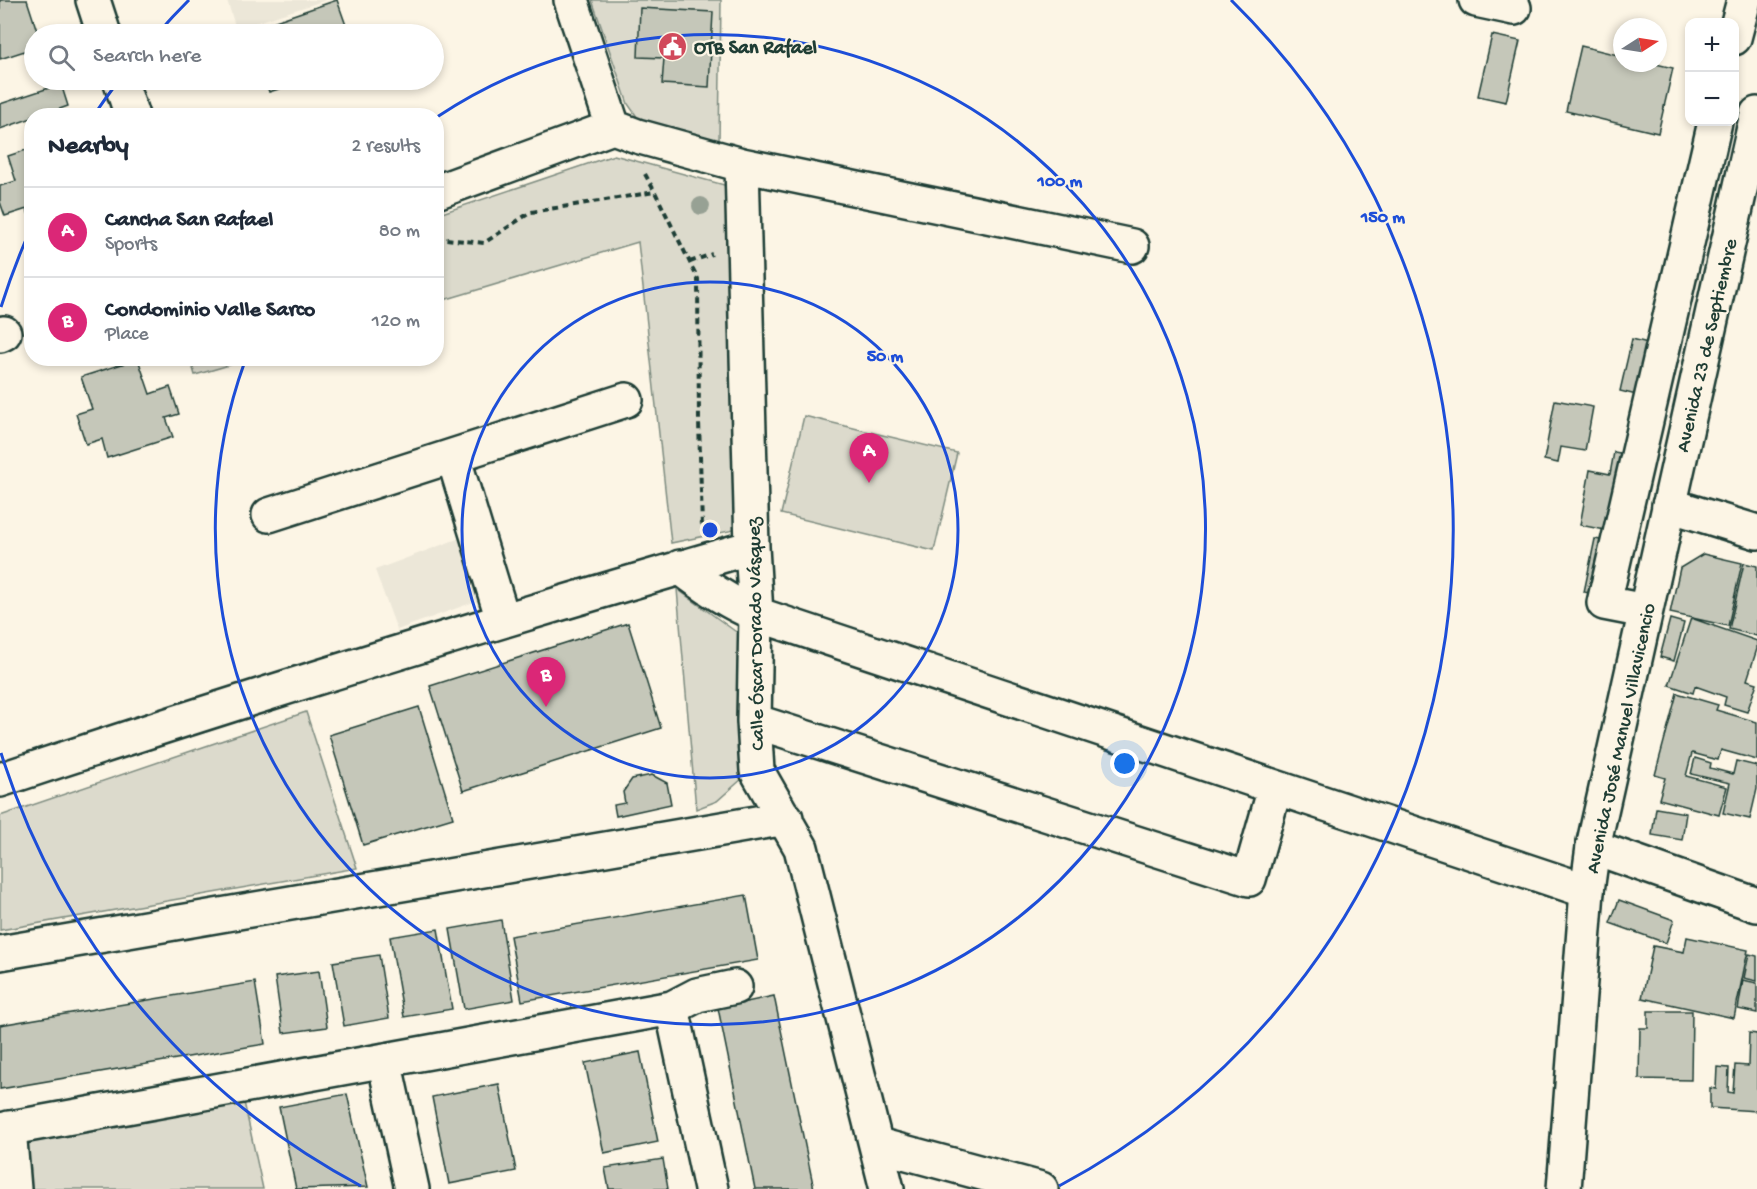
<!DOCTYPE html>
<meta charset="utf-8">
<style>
body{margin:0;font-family:"Gochi Hand",sans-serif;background:#f2f2f3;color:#1f2937}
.controls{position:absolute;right:18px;top:18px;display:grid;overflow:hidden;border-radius:12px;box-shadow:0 3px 9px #0003}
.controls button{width:54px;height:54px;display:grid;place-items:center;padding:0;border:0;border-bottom:2px solid #e0e1e3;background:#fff;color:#1f2937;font:30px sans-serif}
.compass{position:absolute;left:1613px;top:18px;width:54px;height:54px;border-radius:50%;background:#fff;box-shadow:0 3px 9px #0003;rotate:78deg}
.you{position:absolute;left:1125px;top:764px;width:21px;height:21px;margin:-15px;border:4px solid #fff;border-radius:50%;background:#1a73e8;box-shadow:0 0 0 9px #1a73e833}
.badge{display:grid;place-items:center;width:39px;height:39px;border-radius:50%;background:#db2777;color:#fff;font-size:20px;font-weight:700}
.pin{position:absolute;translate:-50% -50px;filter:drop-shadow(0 2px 3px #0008)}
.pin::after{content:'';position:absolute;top:32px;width:21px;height:18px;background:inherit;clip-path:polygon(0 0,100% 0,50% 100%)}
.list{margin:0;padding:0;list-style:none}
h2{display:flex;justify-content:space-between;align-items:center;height:78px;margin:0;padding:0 24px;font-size:26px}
h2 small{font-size:20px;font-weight:400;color:#747a83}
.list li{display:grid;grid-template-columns:39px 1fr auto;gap:18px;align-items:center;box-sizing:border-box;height:90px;padding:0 24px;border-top:2px solid #e0e1e3}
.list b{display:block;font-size:22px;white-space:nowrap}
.list p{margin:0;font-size:20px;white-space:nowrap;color:#747a83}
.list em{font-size:20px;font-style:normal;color:#747a83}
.icon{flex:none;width:33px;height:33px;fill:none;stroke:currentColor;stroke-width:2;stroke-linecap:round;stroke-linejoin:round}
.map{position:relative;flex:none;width:1757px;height:1189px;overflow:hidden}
.search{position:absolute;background:#fff;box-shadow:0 3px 9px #0003;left:24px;top:24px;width:420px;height:66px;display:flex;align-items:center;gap:15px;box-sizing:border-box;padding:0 21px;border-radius:33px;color:#747a83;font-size:22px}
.panel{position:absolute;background:#fff;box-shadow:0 3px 9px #0003;left:24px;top:108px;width:420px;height:258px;border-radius:24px}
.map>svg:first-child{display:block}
.built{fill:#ece7d8}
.green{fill:#dcdacc;stroke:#7e8c80;stroke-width:1.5}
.building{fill:#c5c7b9;stroke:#1f3d34;stroke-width:1.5}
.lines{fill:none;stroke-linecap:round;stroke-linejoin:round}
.minor-casing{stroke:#1f3d34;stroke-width:38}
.major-casing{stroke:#1f3d34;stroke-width:38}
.path{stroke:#1f3d34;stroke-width:4;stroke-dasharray:6 4.5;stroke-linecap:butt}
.minor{stroke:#fcf5e5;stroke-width:33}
.major{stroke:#fcf5e5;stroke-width:33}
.tree{fill:#97a194}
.ring{fill:none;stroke:#1d4ed8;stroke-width:3}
.labels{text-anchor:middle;stroke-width:4.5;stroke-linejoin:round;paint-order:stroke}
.poi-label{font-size:20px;font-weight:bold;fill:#1f3d34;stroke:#fcf5e5;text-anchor:start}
.street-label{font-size:20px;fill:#1f3d34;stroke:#fcf5e5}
.centre{fill:#1d4ed8;stroke:#fcf5e5;stroke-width:3}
.ring-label{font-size:18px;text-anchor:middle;font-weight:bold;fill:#1d4ed8;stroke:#fcf5e5;stroke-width:4.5;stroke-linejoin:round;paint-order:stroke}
</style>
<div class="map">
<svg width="1757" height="1189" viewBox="0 0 1757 1189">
<rect width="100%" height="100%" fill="#fcf5e5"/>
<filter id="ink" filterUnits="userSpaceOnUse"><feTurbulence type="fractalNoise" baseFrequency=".0167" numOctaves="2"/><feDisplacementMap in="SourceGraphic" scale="12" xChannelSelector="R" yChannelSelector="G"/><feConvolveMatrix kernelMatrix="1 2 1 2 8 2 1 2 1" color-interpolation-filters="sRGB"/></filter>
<g filter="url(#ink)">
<!-- built -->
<path class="built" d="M227,0h99l-90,29z
M460,538l22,61 -85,31 -22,-60z"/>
<!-- green -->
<path class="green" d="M592,0h129l-2,142 -79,-21 -12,-17z
M614,155l114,31 11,343 -68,14 -33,-301 -201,60 -1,-87z
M190,358h60v1l-55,16z
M804,416l153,37 -23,98 -153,-37z
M677,589l62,45 -3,86 7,58 -26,23 -21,8z
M306,712l51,156 -357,62v-114z
M244,1102l19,87h-237c-3,-25 -12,-39 14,-53z"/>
<!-- building -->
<path class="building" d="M0,0h27l11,34h-4v14l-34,11z
M337,0l11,31 -12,3h-86l-1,-4z
M640,8l73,4 -4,75 -47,-3 2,-26 -26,-1z
M1492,35l28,6 -14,61 -28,-6z
M1581,46l41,10v7h30l21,5 -15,65 -92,-22z
M265,80h32l1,3 -29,9z
M61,84l7,22 -28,10h-8v2l-32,11v-25z
M32,148v77l-5,-16 -22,7 -5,-14v-16l16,-5 -8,-25z
M1632,339l36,9 -11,52 -37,-9z
M138,359l12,35 20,-7 9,27 -13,4 7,19 -66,21 -5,-19 -16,5 -10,-30 16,-5 -11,-32z
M1555,400l38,7 -8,44 -24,-4 -3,16 -14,-3z
M1614,452l35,6 -14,78 -55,-11 10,-55 20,4z
M1595,539l26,5 -11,53 -26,-5z
M1703,554l39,9 -14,63 -58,-13 10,-45z
M1744,563l13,3v70l-28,-7z
M1691,618l66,23v8l-10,31 10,3 -10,29 -23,-7 2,-8 -31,-11 -2,7 -24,-8z
M1670,619l14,4 -10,38 -14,-4z
M628,623l33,105 -198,63 -33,-105z
M1677,693l41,12 -2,5 41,12v38l-36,-10 -3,10 -26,-7 -6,23 41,11 -8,28 -60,-16 6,-21 -10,-3z
M419,707l34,111 -90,27 -34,-110z
M1695,758l16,5 -1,5 23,6 3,-13 21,5v23l-7,30 -27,-6 7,-30 -39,-9z
M652,775l15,8 4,21 -55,12 -2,-11 11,-2 -2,-11 9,-13z
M1656,808l30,5 -4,27 -30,-5z
M746,895l12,65 -236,41 -12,-65z
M1619,900l55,20 -8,23 -56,-20z
M501,920l13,80 -50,9 -14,-80z
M438,929l14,80 -48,8 -14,-80z
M1687,937l61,13 -14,68 -92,-20 11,-52 31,6z
M1749,954l8,2v25l-13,-3z
M379,955l10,63 -45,8 -11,-64z
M319,971l8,56 -44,6 -8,-56z
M1743,980l14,3v30l-19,-4z
M255,982l10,62 -265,45v-64z
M774,996l40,193h-59l-37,-181z
M1648,1011h44l-1,69 -52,-1 1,-51h8z
M1749,1033l8,1v77l-47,-3v-20l6,1 1,-22 12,1 -1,24 5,1 2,-28 13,1z
M640,1052l18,90 -54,11 -19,-90z
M499,1084l17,87 -67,13 -17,-87z
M347,1094l21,93 -72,2 -17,-82z
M663,1159l5,30h-59l-4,-21z"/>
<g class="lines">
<defs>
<path id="minor" d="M93,0l11,34
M571,0l42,127
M1476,0l38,8
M1734,38l10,-38
M120,80l12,36
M742,165l10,382 4,67 -2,107 3,50 44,77 86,341
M436,192l177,-65 24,9 105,29 390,81
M0,335l4,-2
M453,456l50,164
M1669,505l88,27
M269,515l357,-115
M680,567c24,19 48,35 76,47l831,277
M1645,611l-41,-8 111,-481
M754,721l495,158 26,-91
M0,780c249,-83 500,-160 752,-233
M1593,847l164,58
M0,953l786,-135
M672,1008l39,181
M384,1060l28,129
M9,1128l5,61
M0,1130l672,-122 25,-13 38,-8
M878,1145l163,44"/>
<path id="major" d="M1564,1189l23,-298 6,-44 164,-733"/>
</defs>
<!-- minor casing -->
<use href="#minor" class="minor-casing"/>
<!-- major casing -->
<use href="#major" class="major-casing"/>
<!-- path -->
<path class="path" d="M645,174l10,18
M436,238l48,5 47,-31 124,-20 43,87 1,142 3,106
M690,262l22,-8"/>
<!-- minor -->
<use href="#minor" class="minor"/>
<!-- major -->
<use href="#major" class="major"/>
</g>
<!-- trees -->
<circle class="tree" cx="701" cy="206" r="9"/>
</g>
<!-- distance rings -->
<g class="ring">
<circle cx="710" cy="530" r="248"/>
<path d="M437 117A495 495 0 1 1 245 361"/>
<path d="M361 1186A743 743 0 0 1 1 753M1 307A743 743 0 0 1 31 228M94 115A743 743 0 0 1 117 83M158 33A743 743 0 0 1 189 0M1231 0A743 743 0 0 1 1059 1186"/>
</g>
<!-- icons -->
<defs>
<symbol id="civic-disc" viewBox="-11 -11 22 22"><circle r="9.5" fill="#d1495b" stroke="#fcf5e5"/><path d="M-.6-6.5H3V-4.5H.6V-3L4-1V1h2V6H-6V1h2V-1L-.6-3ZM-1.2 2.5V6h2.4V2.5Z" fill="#fff"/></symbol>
</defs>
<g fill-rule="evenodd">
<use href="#civic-disc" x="656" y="30" width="33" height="33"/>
</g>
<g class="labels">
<!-- poi labels -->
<g class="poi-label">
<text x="694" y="53">OTB San Rafael</text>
</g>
<!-- street labels -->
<g class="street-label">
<text transform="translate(1705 345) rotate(-77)" y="7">Avenida 23 de Septiembre</text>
<text transform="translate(754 634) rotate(-91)" y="7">Calle Óscar Dorado Vásquez</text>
<text transform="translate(1619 738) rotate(-78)" y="7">Avenida José Manuel Villavicencio</text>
</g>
</g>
<circle cx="710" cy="530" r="9" class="centre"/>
<g class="ring-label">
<text x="1060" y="186">100 m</text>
<text x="1383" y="222">150 m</text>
<text x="885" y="361">50 m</text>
</g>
</svg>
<div class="controls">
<button>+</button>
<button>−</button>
</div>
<svg class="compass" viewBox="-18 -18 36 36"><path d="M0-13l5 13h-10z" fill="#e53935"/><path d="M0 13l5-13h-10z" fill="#747a83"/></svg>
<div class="you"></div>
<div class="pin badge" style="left:869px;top:483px">A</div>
<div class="pin badge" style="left:546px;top:707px">B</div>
<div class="search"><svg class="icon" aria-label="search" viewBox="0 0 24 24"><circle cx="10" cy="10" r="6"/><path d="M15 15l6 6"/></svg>Search here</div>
<section class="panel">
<h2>Nearby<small>2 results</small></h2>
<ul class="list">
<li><span class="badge">A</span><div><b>Cancha San Rafael</b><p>Sports</p></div><em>80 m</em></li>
<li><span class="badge">B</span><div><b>Condominio Valle Sarco</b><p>Place</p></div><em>120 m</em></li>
</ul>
</section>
</div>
